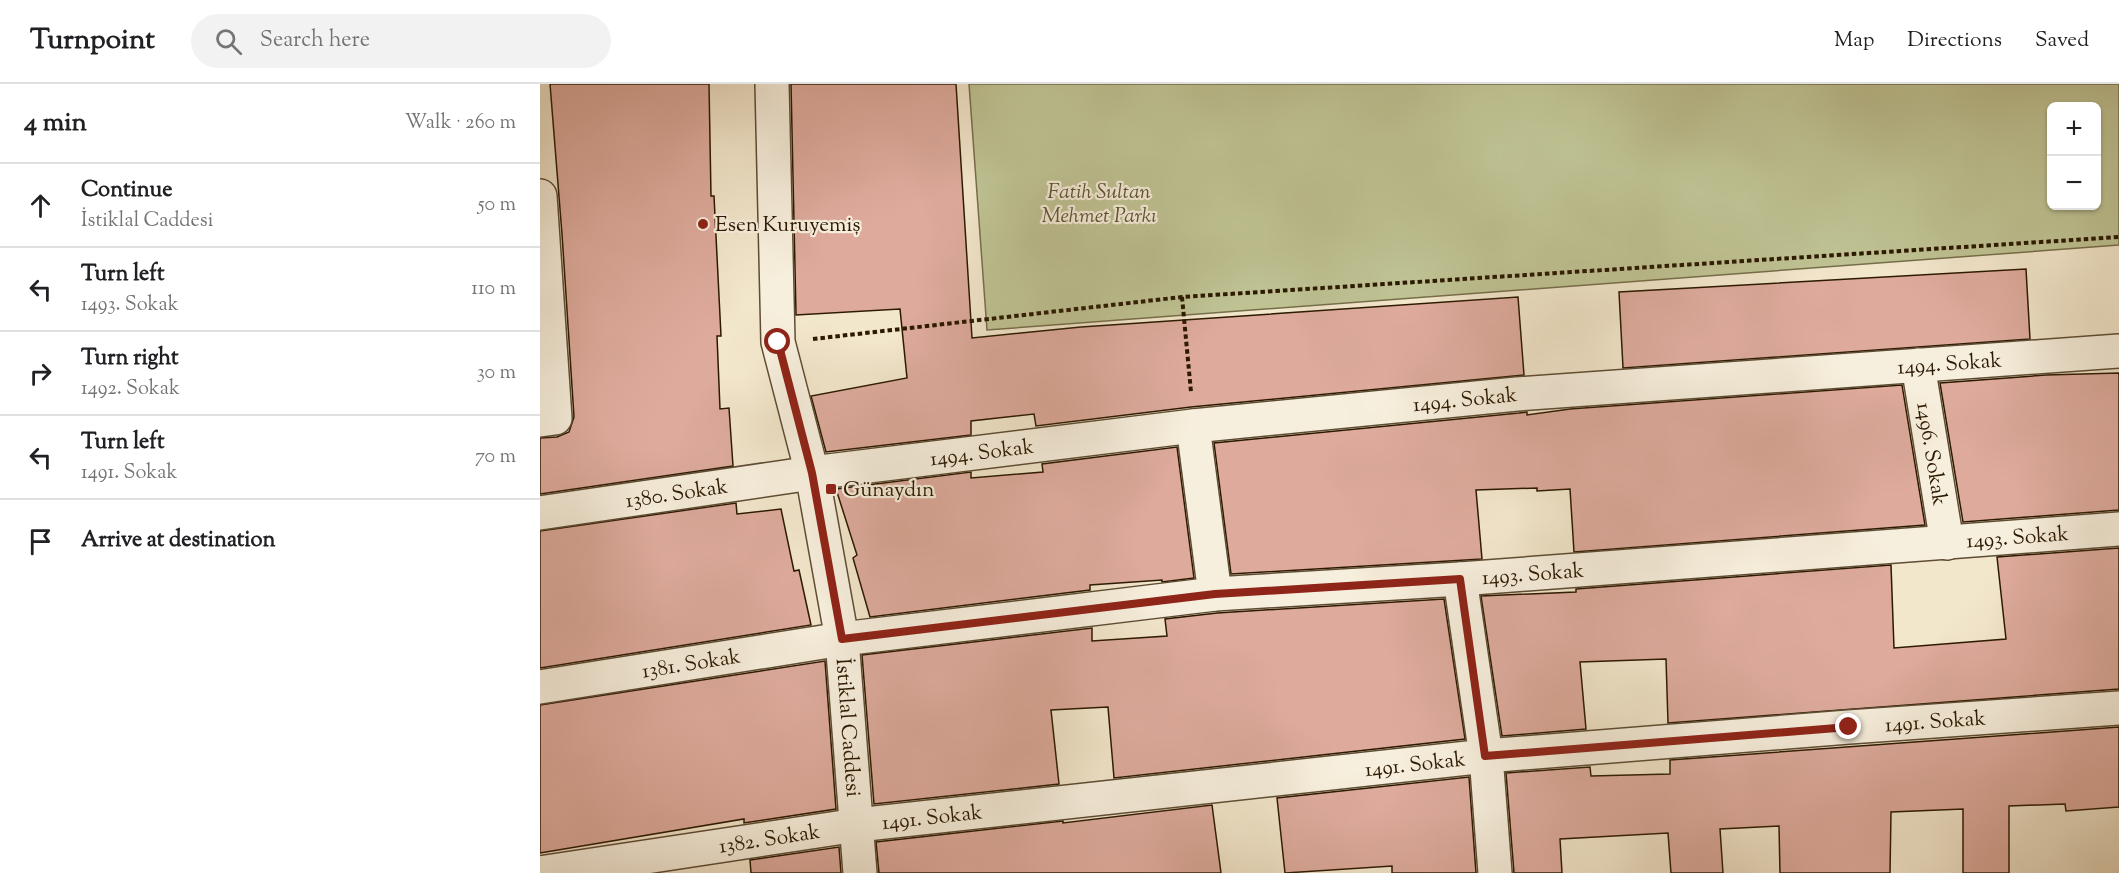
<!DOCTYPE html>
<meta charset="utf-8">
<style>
body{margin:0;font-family:"Sorts Mill Goudy",serif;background:#f2f2f2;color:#202124}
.controls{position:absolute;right:18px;top:18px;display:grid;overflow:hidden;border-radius:9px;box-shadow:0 2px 4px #0004}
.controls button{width:54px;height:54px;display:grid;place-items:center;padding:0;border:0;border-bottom:2px solid #e0e0e0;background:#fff;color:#202124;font:30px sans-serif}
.stop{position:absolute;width:18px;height:18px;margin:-14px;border:4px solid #8f2418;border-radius:50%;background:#fff}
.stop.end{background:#8f2418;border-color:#fff;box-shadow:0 2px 6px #0008}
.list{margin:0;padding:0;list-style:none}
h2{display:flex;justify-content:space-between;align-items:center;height:78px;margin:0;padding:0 24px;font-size:26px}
h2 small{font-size:20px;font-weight:400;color:#757577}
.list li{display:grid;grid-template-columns:39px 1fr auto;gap:18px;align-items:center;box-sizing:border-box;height:84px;padding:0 24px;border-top:2px solid #e0e0e0}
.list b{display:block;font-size:22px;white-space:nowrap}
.list p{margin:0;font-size:20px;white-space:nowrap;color:#757577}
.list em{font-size:20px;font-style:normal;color:#757577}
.icon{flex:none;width:33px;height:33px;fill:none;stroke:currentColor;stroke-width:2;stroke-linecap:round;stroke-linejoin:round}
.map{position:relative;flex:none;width:1579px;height:789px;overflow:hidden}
header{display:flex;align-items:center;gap:36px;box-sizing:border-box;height:84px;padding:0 30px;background:#fff;border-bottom:2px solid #e0e0e0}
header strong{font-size:28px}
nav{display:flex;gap:33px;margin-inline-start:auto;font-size:21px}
.search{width:420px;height:54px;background:#f2f2f2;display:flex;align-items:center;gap:15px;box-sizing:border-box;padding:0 21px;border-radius:33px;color:#757577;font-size:22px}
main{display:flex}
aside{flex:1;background:#fff}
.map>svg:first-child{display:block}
.green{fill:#bfc394;stroke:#766e4a;stroke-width:1.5;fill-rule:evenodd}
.building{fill:#ddaa9c;stroke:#2c1901;stroke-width:1.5}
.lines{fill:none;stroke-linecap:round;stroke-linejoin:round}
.minor-casing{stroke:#5e4c34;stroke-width:36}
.path{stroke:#2c1901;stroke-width:4;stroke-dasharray:4.5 3;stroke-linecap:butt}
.minor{stroke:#f7efdd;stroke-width:33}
.route{stroke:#8f2418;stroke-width:8}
.poi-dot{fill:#8f2418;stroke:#f7efdd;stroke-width:2}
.labels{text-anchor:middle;stroke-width:4.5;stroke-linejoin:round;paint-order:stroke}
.park-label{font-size:21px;font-style:italic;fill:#5f5434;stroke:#f7efdd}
.poi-label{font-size:21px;fill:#2c1901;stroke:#f7efdd;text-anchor:start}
.street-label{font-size:21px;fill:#2c1901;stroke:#f7efdd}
</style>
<header>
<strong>Turnpoint</strong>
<div class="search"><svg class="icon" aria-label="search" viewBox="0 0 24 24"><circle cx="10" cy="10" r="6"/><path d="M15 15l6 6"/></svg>Search here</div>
<nav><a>Map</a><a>Directions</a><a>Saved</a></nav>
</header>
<main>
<aside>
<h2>4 min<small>Walk · 260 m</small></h2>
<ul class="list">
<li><svg class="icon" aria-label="ahead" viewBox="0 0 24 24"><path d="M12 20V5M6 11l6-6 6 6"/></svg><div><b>Continue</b><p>İstiklal Caddesi</p></div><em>50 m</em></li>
<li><svg class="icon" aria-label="left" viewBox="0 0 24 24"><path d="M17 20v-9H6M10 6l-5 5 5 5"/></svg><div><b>Turn left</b><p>1493. Sokak</p></div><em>110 m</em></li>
<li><svg class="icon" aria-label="right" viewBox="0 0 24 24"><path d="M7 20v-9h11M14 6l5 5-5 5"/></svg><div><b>Turn right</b><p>1492. Sokak</p></div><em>30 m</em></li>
<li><svg class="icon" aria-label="left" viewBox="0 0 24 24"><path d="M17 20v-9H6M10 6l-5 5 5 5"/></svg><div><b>Turn left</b><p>1491. Sokak</p></div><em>70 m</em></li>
<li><svg class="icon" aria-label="arrive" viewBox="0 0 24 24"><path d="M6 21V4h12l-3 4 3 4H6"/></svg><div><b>Arrive at destination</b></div></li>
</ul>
</aside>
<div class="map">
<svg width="1579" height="789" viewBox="0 0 1579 789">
<rect width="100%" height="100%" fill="#f2e6cb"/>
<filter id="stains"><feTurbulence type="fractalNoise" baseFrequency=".00333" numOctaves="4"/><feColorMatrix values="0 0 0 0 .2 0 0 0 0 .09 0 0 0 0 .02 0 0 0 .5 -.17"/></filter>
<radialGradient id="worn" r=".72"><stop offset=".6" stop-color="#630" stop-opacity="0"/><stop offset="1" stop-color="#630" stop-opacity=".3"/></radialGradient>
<!-- green -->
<path class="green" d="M429,0h1150v161l-1132,85zM1556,22v100h-44v-100z"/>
<!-- building -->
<path class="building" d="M10,0h159l2,112h3l7,140h-4l3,73 9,-1 4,58 -193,28v-56l17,-1 12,-5 5,-15 -12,-183z
M251,0h165l16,254 109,-11 437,-30 6,78 -333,32 -155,19 -2,-12 -63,7v14l-145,17 -15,-56 96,-18 -7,-69 -104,6z
M1486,185l4,70 -407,29 -4,-76z
M1579,289v137l-156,12 -23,-139 106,-8z
M1362,301l23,140 -351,27 -4,-63 -33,2v-3l-61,2 6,69 -251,15 -17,-131 305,-30 8,-1v3l43,-6z
M637,363l17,131 -32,4v-2l-72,5v5l-220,27 -17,-59 4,-3 -21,-66 135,-17v6l72,-6 -1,-8z
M196,419l1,11 44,-5 13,62 5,-1 12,55 -271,43v-137z
M1579,464v141l-451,34 -2,-64 -86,3 6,67 -84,7 -21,-140 95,-4v-3l315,-24 3,83 112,-9 -9,-82z
M904,515l21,140 -351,39 -6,-71 -57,3 8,74 -185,20 -12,-149 230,-27v13l75,-5 -2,-17 52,-6z
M285,577l11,148 -92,14v-4l-204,34v-148z
M1579,643v80l-53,4 -1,-7 -56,2v67h-46v-64l-72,3 -1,61h-110l-1,-47 -59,3 3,44h-52l-3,-40 -108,6 2,34h-48l-8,-100 84,-6 1,9 79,-2v-14z
M929,693l7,96h-84v-7l-107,7 -8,-75z
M672,721l9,68h-342l-3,-31 187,-21v2z
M299,763l2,26h-90l-1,-13z"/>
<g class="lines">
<defs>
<g id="minor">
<path id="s1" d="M232,0l6,258 34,131 30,166 18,234"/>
<path d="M0,112l15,222 -15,2"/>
<path id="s2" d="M1378,281l29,178"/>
<path d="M653,342l22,168"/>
<path id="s3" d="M0,429l272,-40 381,-47 324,-32 602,-43"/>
<path d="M920,495l26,177 9,117"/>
<path id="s4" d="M0,603l302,-48 373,-45 245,-15 659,-50"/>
<path id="s5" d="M0,789l317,-48 629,-69 363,-29 270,-19"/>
</g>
</defs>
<!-- minor casing -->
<use href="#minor" class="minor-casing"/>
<!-- path -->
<path class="path" d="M642,213l9,95
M273,255l369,-42 937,-60"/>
<!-- minor -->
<use href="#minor" class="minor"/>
</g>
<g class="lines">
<!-- route -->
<path class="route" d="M238,258l34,131 30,166 373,-45 245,-15 25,177 364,-29"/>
</g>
<!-- markers -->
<g class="poi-dot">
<circle cx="163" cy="140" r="6"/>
<rect x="285" y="399" width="12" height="12" rx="3"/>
</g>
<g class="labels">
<!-- park labels -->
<g class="park-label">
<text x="559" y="114">Fatih Sultan<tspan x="559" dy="24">Mehmet Parkı</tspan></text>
</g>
<!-- poi labels -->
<g class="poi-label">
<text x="175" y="147">Esen Kuruyemiş</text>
<text x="303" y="412">Günaydın</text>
</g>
<!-- street labels -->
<g class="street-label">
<text dy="7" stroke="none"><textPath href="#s3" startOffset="1418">1494. Sokak</textPath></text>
<text dy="7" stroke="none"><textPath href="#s3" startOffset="932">1494. Sokak</textPath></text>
<text dy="7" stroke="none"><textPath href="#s3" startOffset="446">1494. Sokak</textPath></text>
<text dy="7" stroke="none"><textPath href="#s2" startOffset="90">1496. Sokak</textPath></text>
<text dy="7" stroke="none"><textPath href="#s3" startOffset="138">1380. Sokak</textPath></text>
<text dy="7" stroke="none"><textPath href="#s4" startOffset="1486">1493. Sokak</textPath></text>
<text dy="7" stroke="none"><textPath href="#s4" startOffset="1000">1493. Sokak</textPath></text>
<text dy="7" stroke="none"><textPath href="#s4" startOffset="153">1381. Sokak</textPath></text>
<text dy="7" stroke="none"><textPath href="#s5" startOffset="1404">1491. Sokak</textPath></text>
<text dy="7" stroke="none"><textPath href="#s1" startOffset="651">İstiklal Caddesi</textPath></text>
<text dy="7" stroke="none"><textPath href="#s5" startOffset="882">1491. Sokak</textPath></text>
<text dy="7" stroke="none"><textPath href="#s5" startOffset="396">1491. Sokak</textPath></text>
<text dy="7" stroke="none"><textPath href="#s5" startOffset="232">1382. Sokak</textPath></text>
</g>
</g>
<rect width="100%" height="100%" filter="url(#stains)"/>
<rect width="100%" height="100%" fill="url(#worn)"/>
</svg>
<div class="controls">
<button>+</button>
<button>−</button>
</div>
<div class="stop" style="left:238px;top:258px"></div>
<div class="stop end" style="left:1309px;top:643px"></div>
</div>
</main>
